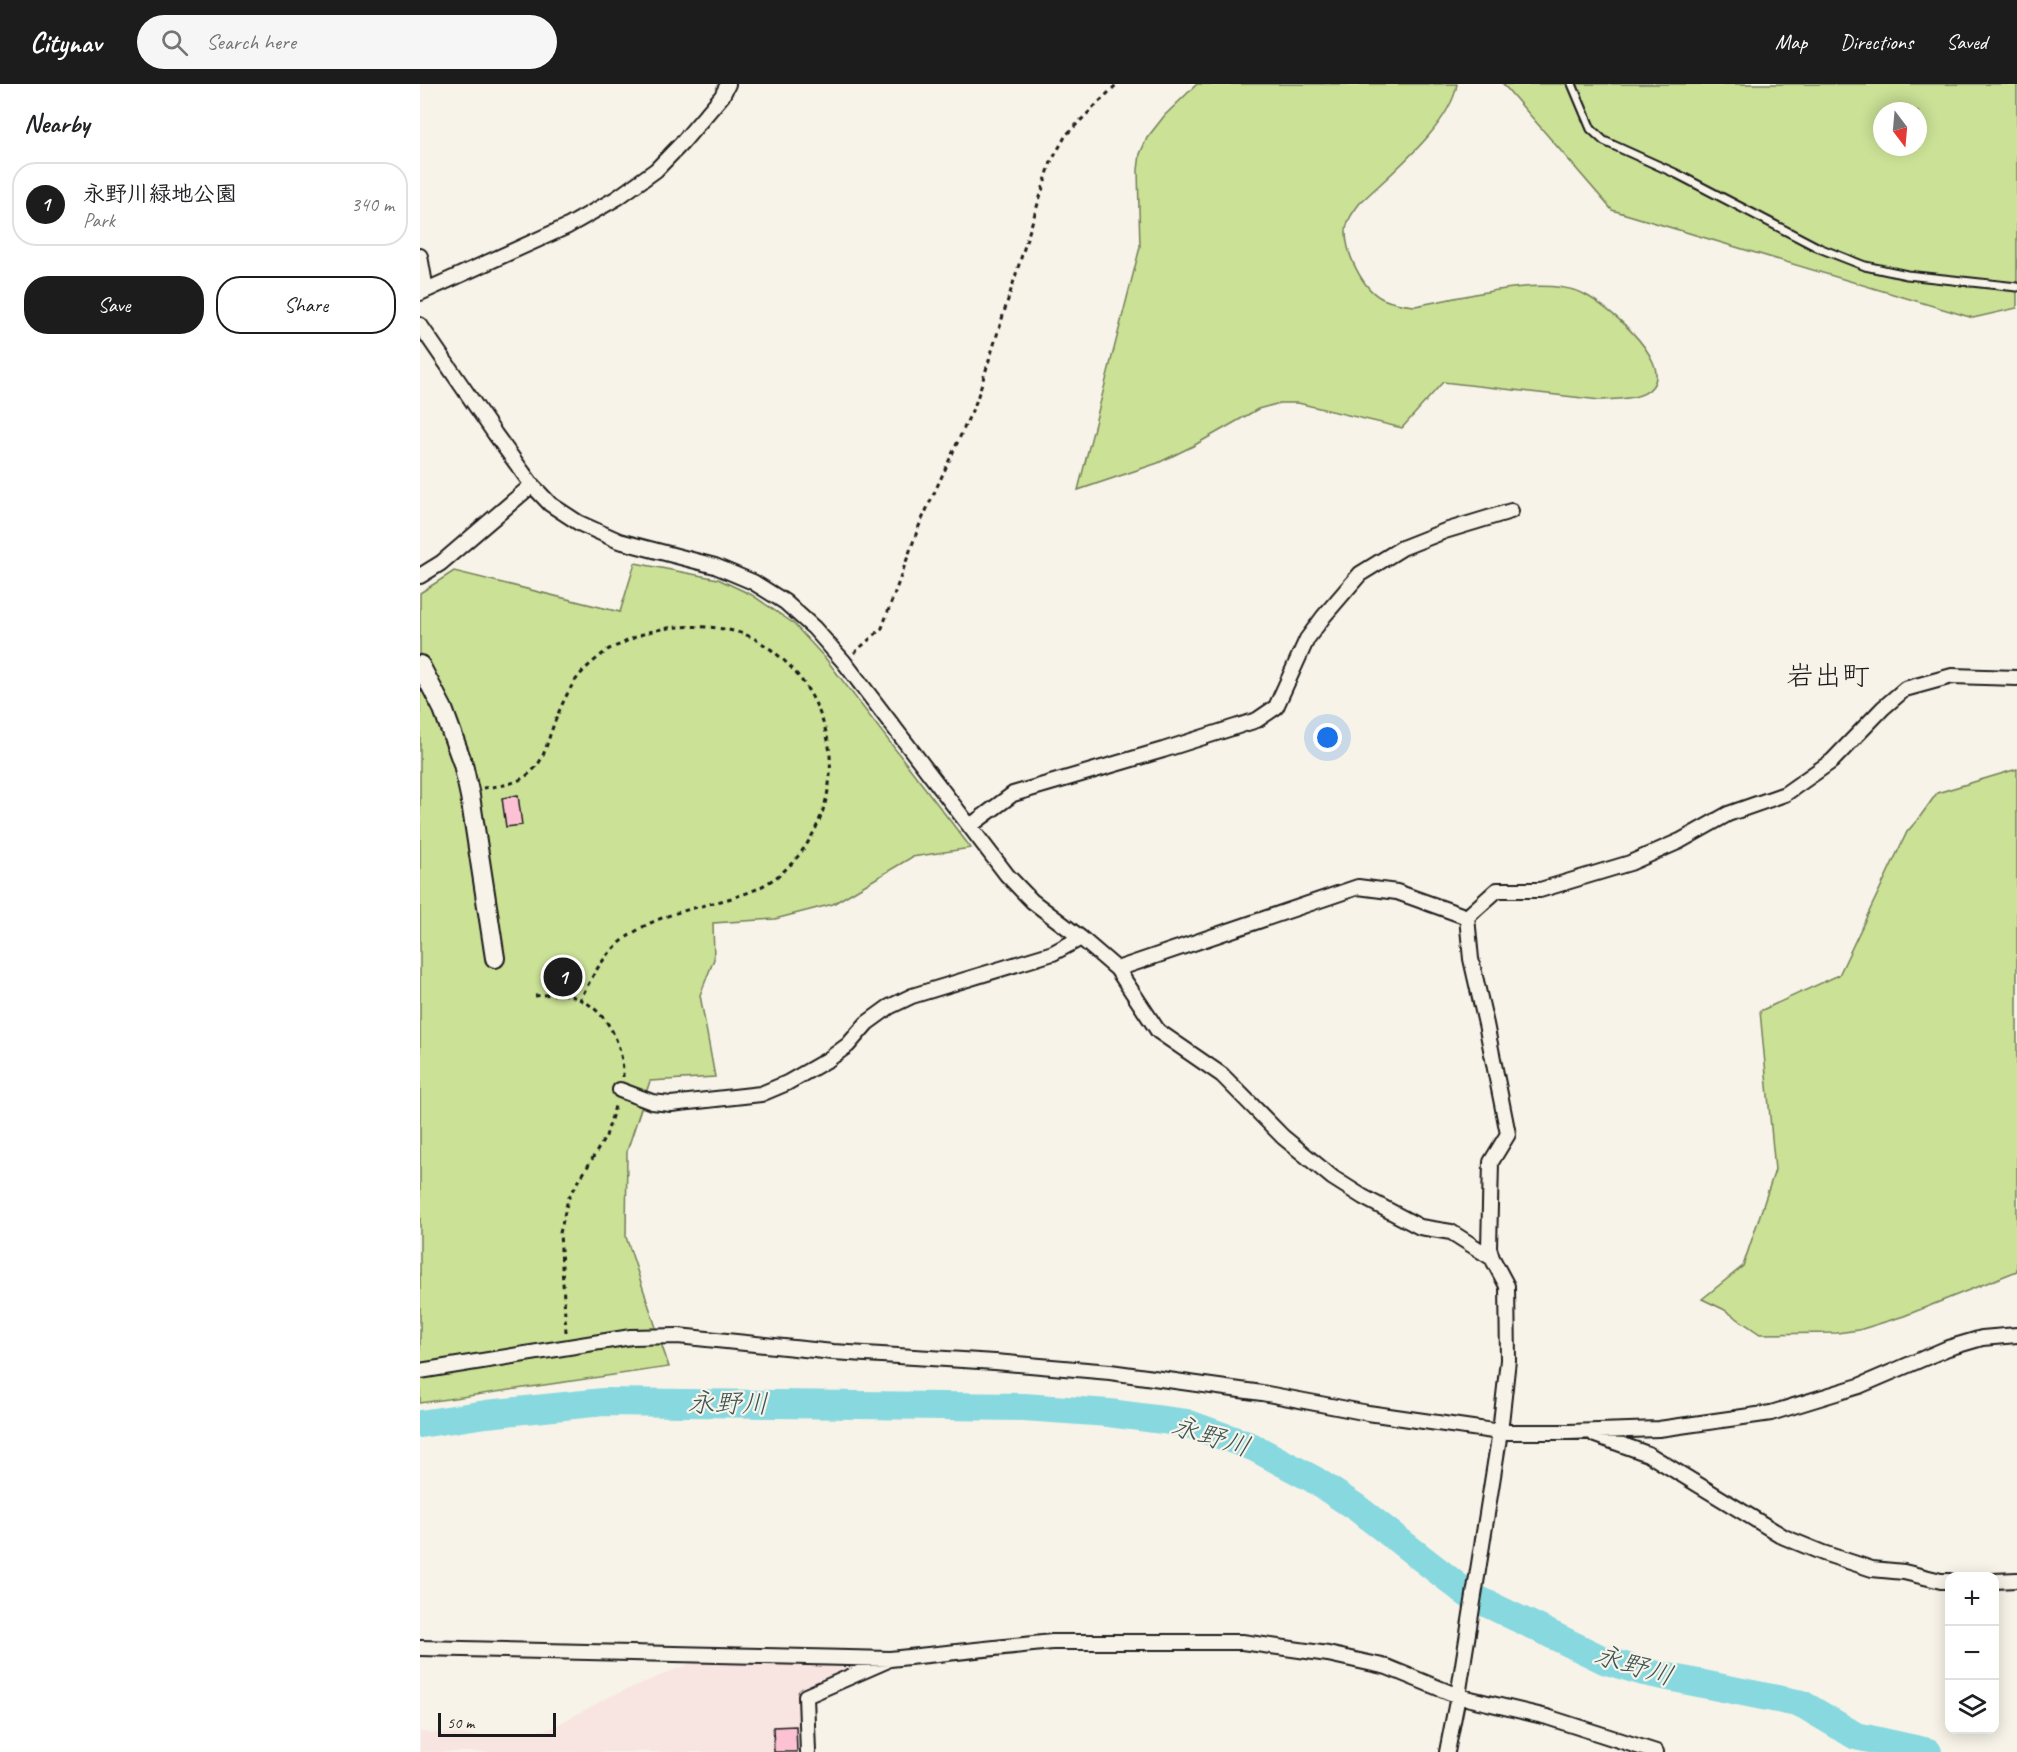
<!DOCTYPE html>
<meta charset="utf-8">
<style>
body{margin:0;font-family:Caveat,"Klee One",sans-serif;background:#f6f6f6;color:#202124}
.controls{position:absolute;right:18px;bottom:18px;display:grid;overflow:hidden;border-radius:12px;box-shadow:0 3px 15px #0003}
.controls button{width:54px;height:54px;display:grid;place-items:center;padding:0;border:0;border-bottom:2px solid #e0e0e0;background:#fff;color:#202124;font:30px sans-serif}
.compass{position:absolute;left:1453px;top:18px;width:54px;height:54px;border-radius:50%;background:#fff;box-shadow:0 3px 15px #0003;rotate:164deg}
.scale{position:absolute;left:18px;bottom:15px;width:118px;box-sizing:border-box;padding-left:6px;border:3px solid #1c1c1c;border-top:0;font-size:16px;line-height:21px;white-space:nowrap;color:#1c1c1c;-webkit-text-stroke:4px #f7f3e8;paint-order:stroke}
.you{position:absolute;left:908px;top:654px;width:21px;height:21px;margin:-15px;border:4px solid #fff;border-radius:50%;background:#1a73e8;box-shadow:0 0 0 9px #1a73e833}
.badge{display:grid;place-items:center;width:39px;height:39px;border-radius:50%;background:#1c1c1c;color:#fff;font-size:20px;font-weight:700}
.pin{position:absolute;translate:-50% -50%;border:3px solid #fff;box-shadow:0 2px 6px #0006}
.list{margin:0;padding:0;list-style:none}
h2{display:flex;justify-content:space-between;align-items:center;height:78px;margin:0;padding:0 24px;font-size:26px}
h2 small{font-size:20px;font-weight:400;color:#757577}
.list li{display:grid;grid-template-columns:39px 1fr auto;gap:18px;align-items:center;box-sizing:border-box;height:84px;margin:0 12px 12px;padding:0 12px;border:2px solid #e0e0e0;border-radius:24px}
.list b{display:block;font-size:22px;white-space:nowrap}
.list p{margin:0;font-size:20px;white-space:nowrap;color:#757577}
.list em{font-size:20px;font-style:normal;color:#757577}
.actions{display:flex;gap:12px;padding:18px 24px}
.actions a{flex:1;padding:14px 0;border:2px solid #1c1c1c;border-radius:24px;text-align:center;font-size:21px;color:#1c1c1c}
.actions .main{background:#1c1c1c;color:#fff}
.icon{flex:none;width:33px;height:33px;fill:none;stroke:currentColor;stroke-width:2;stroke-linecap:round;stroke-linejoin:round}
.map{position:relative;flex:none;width:1597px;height:1668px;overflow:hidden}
header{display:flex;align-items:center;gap:36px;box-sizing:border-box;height:84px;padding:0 30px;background:#1c1c1c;color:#fff}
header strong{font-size:28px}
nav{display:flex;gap:33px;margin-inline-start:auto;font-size:21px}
.search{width:420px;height:54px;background:#f6f6f6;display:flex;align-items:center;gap:15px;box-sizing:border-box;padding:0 21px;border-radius:33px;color:#757577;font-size:22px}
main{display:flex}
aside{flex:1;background:#fff}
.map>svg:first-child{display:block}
.built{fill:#f8e4e1}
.green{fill:#cae196;stroke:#737e59;stroke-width:1.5;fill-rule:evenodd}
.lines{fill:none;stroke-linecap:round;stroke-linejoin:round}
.river{stroke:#87d8df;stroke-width:28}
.building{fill:#fcc1d2;stroke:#1c1c1c;stroke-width:1.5}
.service-casing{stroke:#1c1c1c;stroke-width:11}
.minor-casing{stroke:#1c1c1c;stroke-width:18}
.tertiary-casing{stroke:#1c1c1c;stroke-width:22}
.path{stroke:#1c1c1c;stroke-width:3;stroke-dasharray:4.5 4.5;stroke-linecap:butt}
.service{stroke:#f7f3e8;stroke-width:7}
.minor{stroke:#f7f3e8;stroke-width:14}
.tertiary{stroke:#f7f3e8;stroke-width:18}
.labels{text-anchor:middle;stroke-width:4.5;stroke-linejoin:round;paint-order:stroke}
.water-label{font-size:27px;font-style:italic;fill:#3c5456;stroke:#f7f3e8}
.quarter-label{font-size:28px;fill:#1c1c1c;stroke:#f7f3e8}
</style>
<header>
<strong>Citynav</strong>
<div class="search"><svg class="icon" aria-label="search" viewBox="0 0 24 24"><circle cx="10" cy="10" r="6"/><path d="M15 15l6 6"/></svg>Search here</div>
<nav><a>Map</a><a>Directions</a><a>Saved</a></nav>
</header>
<main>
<aside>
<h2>Nearby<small></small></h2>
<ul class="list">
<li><span class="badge">1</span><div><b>永野川緑地公園</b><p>Park</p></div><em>340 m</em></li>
</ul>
<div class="actions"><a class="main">Save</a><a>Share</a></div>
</aside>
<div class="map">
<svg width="1597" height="1668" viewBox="0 0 1597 1668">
<rect width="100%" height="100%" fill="#f7f3e8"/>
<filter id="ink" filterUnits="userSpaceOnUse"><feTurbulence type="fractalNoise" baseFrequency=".0167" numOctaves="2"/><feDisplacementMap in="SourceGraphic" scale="12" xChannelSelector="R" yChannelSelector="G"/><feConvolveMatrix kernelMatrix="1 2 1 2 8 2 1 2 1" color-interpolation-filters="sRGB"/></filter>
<g filter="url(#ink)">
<!-- built -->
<path class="built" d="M284,1574l160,4 -64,33 2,57h-382v-20l65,4 65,-7 59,-32z"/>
<!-- green -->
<path class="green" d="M777,0h260c-6,41 -67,90 -97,119 -6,8 -14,18 -14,29 0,22 17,58 37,67 11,5 21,6 32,7 46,-8 118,-29 162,-15 24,8 97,69 75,96 -10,13 -36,12 -52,13l-157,-18 -41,46 -104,-25h-18l-22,6 -65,37 -35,17 -80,27 62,-243 -2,-77 2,-16 7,-16 18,-23z
M1083,0h514v224l-44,10 -361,-108zM1462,27h36v36h-36z
M215,479l83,16 34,16 41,28 33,36 145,189 -59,9 -79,47 -58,15 -62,4 1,36 -14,36 15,82 -65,4 -23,70 -1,86 43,130 -249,36v-810l34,-22 166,41z
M1597,685v502l-113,45 -45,14 -22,3 -77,1 -37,-25 -21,-10 41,-33 32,-96 -15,-159 79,-36 68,-143 12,-14 18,-25z"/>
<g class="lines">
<!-- river -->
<path class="river" d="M0,1340l66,-10 117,-12 421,5 85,6 77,10 67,24 60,32 44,29 112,87 135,65 40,12 158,32 54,32 72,16"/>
</g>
<!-- building -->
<path class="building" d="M98,711l4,30 -16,2 -4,-29z
M376,1642l1,26h-23l-1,-25z"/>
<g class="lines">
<defs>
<path id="service" d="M1152,0l19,45 13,12 73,33 142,74 46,18 42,9 110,12"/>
<path id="minor" d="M0,172l6,34
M0,209l148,-67 49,-28 39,-28 26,-27 40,-47 6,-12
M0,241l75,109 37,51 18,19 29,19 40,18 96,25 38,16 32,20 29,26 30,34 163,213 25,26 49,37 36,31 41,62 64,44 61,62 50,41 30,19 57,30 31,5 41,26
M0,492l21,-13 91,-78
M550,742l43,-32 150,-44 94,-30 19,-13 31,-68 17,-23 36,-42 42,-26 43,-17 66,-20
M1047,833l30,-27h43l90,-27 50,-22 48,-27 57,-20 47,-33 51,-53 22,-19 47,-13 65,2
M697,885l241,-82 39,5 70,25
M200,1006l32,12 19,2 90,-10 26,-11 42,-24 19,-14 19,-22 22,-16 23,-11 141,-43 28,-15
M0,1287l211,-34 47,-1 155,16 162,10 115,10 152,21 106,20 132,19h68l91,-3 112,-16 88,-27 89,-38 34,-10 35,-3
M1175,1351l53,19 136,83 39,16 49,16 32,3 37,9h9
M1574,1497l23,-1
M0,1564l470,11 162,-17h190l86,12 59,13 71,29 89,21 109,35
M388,1668l-2,-56 80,-35
M1027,1668l11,-56 42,-264 8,-72 -1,-74 -15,-28 -3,-10 2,-86 17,-28 -22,-110 -15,-65 -4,-42"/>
<path id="tertiary" d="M0,581l23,44 20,55 7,32 25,162"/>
</defs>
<!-- service casing -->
<use href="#service" class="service-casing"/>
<!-- minor casing -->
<use href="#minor" class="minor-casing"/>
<!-- tertiary casing -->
<use href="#tertiary" class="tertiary-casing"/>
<!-- path -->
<path class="path" d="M434,569l28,-25 37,-102 57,-124 75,-240 15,-27 51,-51
M63,704c18,-2 37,-4 50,-18 9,-9 12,-19 16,-32 6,-18 17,-46 29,-61 7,-9 18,-18 27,-25 4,-4 10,-5 16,-8 8,-4 16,-8 25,-11 29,-10 84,-9 111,7 37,23 59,53 70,96 14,59 -17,131 -75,155 -38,15 -82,18 -116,40 -31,20 -40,38 -56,69
M115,912c8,-1 16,-2 24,-2 41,3 65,45 64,83
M146,1248l-6,-99 8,-34 38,-63 10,-33"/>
<!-- service -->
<use href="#service" class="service"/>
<!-- minor -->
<use href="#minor" class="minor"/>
<!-- tertiary -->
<use href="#tertiary" class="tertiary"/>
</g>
</g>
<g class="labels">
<!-- water labels -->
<g class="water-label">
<text transform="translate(308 1319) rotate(1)" y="9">永野川</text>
<text transform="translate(791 1352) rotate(17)" y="9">永野川</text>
<text transform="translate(1214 1581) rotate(17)" y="9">永野川</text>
</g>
<!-- quarter labels -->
<g class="quarter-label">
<text x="1408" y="601">岩出町</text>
</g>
</g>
</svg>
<div class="controls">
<button>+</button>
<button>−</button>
<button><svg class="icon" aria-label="layers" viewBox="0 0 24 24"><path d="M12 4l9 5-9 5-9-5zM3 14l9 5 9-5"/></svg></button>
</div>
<svg class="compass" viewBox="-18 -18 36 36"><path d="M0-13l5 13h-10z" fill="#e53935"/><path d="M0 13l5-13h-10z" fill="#757577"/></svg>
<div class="scale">50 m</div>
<div class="you"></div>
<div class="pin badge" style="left:143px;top:893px">1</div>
</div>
</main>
